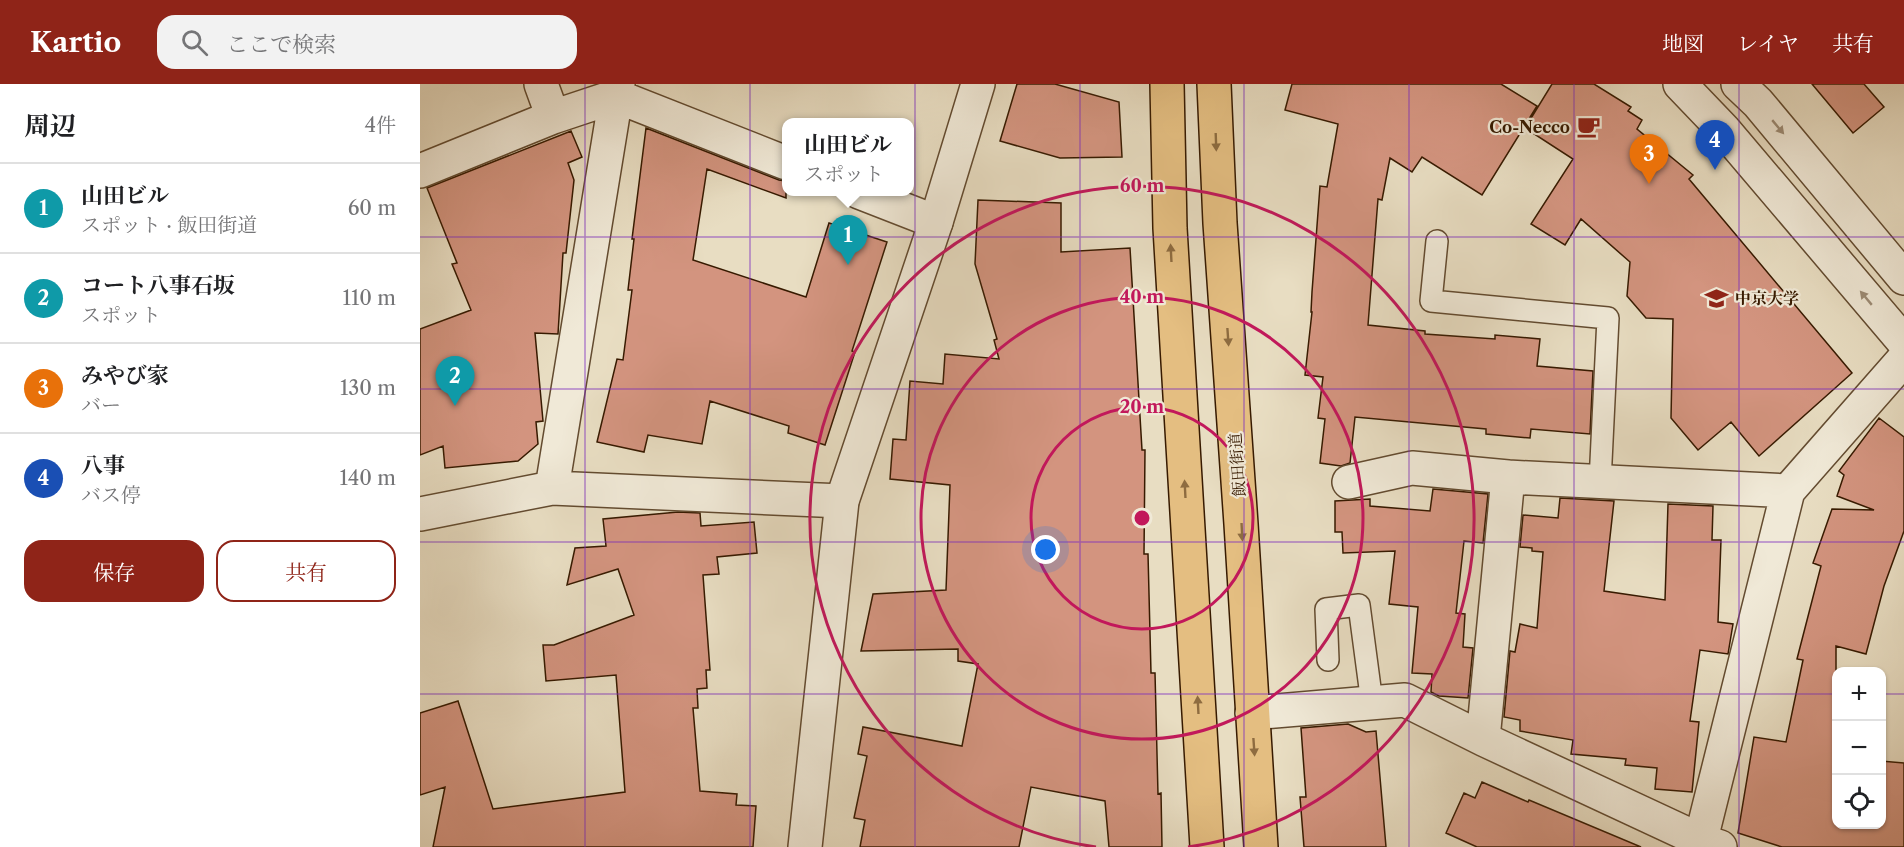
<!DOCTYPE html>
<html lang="ja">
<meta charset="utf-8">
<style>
body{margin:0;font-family:"Libre Caslon Text","Noto Serif JP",serif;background:#f2f2f2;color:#202124}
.controls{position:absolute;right:18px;bottom:18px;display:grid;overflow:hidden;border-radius:12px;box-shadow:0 2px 4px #0004}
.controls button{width:54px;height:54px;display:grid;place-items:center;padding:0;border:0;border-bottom:2px solid #e0e0e0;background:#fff;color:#202124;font:30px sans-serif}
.you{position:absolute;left:626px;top:466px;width:21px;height:21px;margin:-15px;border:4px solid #fff;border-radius:50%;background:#1a73e8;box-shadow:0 0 0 9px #1a73e833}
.badge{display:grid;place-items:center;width:39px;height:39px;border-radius:50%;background:#8f2418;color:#fff;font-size:20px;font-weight:700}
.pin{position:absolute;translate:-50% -50px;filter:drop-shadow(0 2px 3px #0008)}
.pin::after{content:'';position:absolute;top:32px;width:21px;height:18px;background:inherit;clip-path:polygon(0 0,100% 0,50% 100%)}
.popup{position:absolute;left:362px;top:34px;width:132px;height:78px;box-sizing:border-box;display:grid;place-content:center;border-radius:12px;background:#fff;filter:drop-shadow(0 2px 4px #0005);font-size:20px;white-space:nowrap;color:#757577}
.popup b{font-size:22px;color:#202124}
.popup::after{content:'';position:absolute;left:50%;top:100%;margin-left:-12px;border:12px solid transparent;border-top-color:#fff}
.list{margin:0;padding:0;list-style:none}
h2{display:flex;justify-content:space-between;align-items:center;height:78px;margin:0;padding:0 24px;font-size:26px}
h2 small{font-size:20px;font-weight:400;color:#757577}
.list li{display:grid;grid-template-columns:39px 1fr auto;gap:18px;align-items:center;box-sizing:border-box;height:90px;padding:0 24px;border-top:2px solid #e0e0e0}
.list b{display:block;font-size:22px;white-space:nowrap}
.list p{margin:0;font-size:20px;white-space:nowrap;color:#757577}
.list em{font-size:20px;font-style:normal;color:#757577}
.actions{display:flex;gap:12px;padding:18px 24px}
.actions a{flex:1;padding:14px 0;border:2px solid #8f2418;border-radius:18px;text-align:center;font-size:21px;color:#8f2418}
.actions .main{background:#8f2418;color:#fff}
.icon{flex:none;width:33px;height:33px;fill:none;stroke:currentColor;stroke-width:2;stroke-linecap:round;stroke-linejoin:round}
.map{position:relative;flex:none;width:1484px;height:763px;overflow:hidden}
header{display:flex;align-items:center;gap:36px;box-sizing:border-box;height:84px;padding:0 30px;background:#8f2418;color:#fff}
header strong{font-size:28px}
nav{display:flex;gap:33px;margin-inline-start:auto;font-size:21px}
.search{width:420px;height:54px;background:#f2f2f2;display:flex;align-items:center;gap:15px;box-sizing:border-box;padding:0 21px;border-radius:18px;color:#757577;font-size:22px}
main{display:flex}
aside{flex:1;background:#fff}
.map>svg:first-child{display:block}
.building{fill:#d3947f;stroke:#371a00;stroke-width:1.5}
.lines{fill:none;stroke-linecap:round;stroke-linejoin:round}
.service-casing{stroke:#634b30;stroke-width:24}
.minor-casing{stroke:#634b30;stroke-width:36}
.tertiary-casing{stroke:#634b30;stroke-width:36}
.trunk-casing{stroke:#371a00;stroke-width:36}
.service{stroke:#f0e9d7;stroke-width:21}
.minor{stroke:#f0e9d7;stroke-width:33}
.tertiary{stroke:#f0e9d7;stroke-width:33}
.trunk{stroke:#e4be81;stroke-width:33}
.oneway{fill:#9d8c76}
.oneway2{fill:#8e6c40}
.grid{fill:none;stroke:#7b2cbf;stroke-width:1.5;stroke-opacity:0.55}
.ring{fill:none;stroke:#c2185b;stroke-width:3}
.labels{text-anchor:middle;stroke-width:4.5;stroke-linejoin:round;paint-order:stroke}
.poi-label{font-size:16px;font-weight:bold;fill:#371a00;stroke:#f0e9d7;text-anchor:end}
.street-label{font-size:16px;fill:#371a00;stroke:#f0e9d7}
.centre{fill:#c2185b;stroke:#f0e9d7;stroke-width:3}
.ring-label{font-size:18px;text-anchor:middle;font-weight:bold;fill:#c2185b;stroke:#f0e9d7;stroke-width:4.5;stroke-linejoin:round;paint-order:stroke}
</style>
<header>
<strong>Kartio</strong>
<div class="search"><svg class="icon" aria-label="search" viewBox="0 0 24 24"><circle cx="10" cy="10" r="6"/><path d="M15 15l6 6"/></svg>ここで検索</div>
<nav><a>地図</a><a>レイヤ</a><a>共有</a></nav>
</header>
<main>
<aside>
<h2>周辺<small>4件</small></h2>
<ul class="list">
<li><span class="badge" style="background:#0f9aa8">1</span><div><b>山田ビル</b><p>スポット · 飯田街道</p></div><em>60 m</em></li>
<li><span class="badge" style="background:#0f9aa8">2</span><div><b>コート八事石坂</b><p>スポット</p></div><em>110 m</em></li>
<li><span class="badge" style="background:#e8710a">3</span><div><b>みやび家</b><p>バー</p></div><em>130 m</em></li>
<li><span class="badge" style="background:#1a4fb4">4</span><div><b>八事</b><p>バス停</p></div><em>140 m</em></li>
</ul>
<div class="actions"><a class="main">保存</a><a>共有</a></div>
</aside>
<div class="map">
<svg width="1484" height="763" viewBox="0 0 1484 763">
<rect width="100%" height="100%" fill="#e8ddc2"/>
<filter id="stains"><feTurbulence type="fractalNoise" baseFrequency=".00333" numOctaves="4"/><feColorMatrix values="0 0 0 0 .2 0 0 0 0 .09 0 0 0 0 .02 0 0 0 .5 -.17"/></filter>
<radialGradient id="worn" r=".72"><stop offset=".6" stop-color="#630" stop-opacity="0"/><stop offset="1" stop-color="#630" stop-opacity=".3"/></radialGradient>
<!-- building -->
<path class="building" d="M597,0h38l64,18 3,55 -62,1 -60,-17z
M872,0h209l36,22 -55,89 -60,-38 -10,15 -22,-14 -8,42 -4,-1 -10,126 57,6v3l70,5v-4l45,4 -3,27 56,5 -3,63 -59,-5 -1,9 -44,-4v-5l-131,-12 -5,46 -9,3 -21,-3 5,-44 -7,-1 5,-41 -18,-2 7,-63h-1l1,-20 8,-106 7,1 11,-63 -53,-14z
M1132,0h42l37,23 -3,4 14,9 -5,9 56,46 -4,4 163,194 -93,83 -28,-34 -33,28 -27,-32 2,-99 -27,-1 -19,-22 3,-34 -49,-43 -16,26 -34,-21 42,-65 -48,-31z
M1392,0h52l20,23 -31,26z
M226,44l133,52 7,1v17l-79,-29 -14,91 113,37 23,-74 58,19 -35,109 3,1 -30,93 -37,-12 1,-7 -79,-25 -8,43 -54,-9 -4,17 -47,-10 20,-83 6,1 9,-70h-4l6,-51h-2z
M151,47l11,26 -14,6 6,17 -8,73h-3l-5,81 -23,-1 8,88 -7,1 2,22 -20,17 -73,7 -2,-22 -23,9v-126l51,-19 -19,-46 5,-1 -30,-75z
M558,116l83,3v49l69,-4 12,202h3l-1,104h4l3,119h4l3,121 3,-1 1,54h-53l-4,-46 -74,-14 -12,60h-159l5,-27 -11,-2 13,-62 -9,-2 5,-27 99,19 16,-82 -20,-3v-12l-97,2 12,-57 73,-4 4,-105 -60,-6 3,-40 13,1 4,-59 33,3 2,-30 54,5 -5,-19 3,-1 -22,-75z
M1459,334l25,19v94l-20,55 -18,68 -30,-8v121l-3,14 3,1v43h45v-64l23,2v84h-122l-44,-14 16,-96 32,5 17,-82 -6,-1 24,-93 -8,-3 19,-54 42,1 -37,-14 7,-21 -5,-4z
M1013,405l55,5 -5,49 -19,-2 -8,72 9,1 -2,33 10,1 -5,50 -29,-2 -8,-4 1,-18 -20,-1 6,-66 -29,-3 6,-53 -52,2 -1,-21h-7v-31l35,-2v7l60,5z
M1140,414l54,3 -10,90 61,9 3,-96 45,2 -1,34h9l-3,82 15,2 -5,30 -28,-4 -10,71 9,1 -7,70 -37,-3 2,-21 -32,-3 1,-6 -55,-5 2,-14 -53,-9v-11l-16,-3 6,-66 5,1 5,-28 17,4 6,-76 -11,-1v-3l-12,-1 3,-32 35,3z
M258,428l22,1 1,13 53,-4 3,31 -40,4 2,17 -16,1 7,95h-4l1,18 -10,1 1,19h-5l7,83 37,3 -1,11 20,1 -3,41h-320l12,-60 -25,8v-82l38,-12 35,108 132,-17 -9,-117 -70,6 -3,-36h11l80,-30 -16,-46 -51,16 8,-37 31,-2 -3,-27z
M928,640l18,8 10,-1 10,116h-82l-4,-50h6l-5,-69z
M1062,698l46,20 1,-2 112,47h-164l-31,-14 18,-40 11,5z"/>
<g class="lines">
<defs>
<path id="service" d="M1017,157l-6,60 177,17 -8,164
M908,576l-2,-51 33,-4 13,98"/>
<path id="minor" d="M121,0l12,33
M0,87l133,-54 63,-21 170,67
M439,108l77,30
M1088,393l-25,262 219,102 18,6
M929,398l63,-14 96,9 280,14
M132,404l66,-404
M0,430l132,-26 290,13
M832,629l153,-13 78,39
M1279,763l89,-356 116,-132"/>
<path id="tertiary" d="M1260,0l44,46 180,212
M1318,0l20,19 146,175
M385,763l37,-346 94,-279 42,-138"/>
<path id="trunk" d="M747,0l3,144 37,619
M794,0l6,139 21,301 20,323"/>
</defs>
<!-- service casing -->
<use href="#service" class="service-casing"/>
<!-- minor casing -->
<use href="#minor" class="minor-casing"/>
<!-- tertiary casing -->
<use href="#tertiary" class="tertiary-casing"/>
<!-- trunk casing -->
<use href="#trunk" class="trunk-casing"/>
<!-- service -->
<use href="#service" class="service"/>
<!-- minor -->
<use href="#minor" class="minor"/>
<!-- tertiary -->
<use href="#tertiary" class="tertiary"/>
<!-- trunk -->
<use href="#trunk" class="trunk"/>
</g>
<!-- one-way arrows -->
<defs><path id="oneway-solid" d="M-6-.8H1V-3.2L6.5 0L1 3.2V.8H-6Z" transform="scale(1.5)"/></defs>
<g class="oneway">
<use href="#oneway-solid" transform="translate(1358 43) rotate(50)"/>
<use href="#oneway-solid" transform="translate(1446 214) rotate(-130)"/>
</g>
<g class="oneway2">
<use href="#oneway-solid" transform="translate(796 58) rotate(88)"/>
<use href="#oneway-solid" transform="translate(751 169) rotate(-93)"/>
<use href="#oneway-solid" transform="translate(808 253) rotate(86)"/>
<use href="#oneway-solid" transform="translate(765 405) rotate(-93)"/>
<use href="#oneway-solid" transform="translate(822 448) rotate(87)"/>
<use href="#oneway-solid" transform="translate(778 621) rotate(-93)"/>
<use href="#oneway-solid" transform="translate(834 663) rotate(86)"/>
</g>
<!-- grid -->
<path class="grid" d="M165,0v763M330,0v763M495,0v763M660,0v763M824,0v763M989,0v763M1154,0v763M1319,0v763M0,153h1484M0,305h1484M0,458h1484M0,610h1416M1462,610h22"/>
<!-- distance rings -->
<g class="ring">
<circle cx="722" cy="434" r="111"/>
<circle cx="722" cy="434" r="221"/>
<path d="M676 763A332 332 0 1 1 768 763"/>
</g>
<!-- icons -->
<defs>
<symbol id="cafe-bare" viewBox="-9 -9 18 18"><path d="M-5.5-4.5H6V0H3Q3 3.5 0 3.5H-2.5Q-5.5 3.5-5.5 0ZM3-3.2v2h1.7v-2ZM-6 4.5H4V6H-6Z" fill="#8f2418" stroke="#f0e9d7" stroke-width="2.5" paint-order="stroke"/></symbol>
<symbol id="university-bare" viewBox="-9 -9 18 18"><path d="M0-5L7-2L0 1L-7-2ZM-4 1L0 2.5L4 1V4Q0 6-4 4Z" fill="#8f2418" stroke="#f0e9d7" stroke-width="2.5" paint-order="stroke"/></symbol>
</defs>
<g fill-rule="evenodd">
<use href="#cafe-bare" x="1152" y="26" width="33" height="33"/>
<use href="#university-bare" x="1280" y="198" width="33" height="33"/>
</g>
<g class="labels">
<!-- poi labels -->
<g class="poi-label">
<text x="1150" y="49">Co-Necco</text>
<text x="1315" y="220" text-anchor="start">中京大学</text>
</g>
<!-- street labels -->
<g class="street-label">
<text transform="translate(817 381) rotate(-94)" y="6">飯田街道</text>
</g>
</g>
<circle cx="722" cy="434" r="9" class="centre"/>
<g class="ring-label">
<text x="722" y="108">60 m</text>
<text x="722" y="219">40 m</text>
<text x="722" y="329">20 m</text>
</g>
<rect width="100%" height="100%" filter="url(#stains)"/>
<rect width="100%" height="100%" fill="url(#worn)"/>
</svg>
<div class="controls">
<button>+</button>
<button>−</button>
<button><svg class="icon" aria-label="locate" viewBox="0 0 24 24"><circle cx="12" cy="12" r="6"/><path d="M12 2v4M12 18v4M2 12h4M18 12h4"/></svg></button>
</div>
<div class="you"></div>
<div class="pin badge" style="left:428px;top:181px;background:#0f9aa8">1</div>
<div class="popup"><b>山田ビル</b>スポット</div>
<div class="pin badge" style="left:35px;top:322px;background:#0f9aa8">2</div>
<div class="pin badge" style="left:1229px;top:100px;background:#e8710a">3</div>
<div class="pin badge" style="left:1295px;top:86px;background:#1a4fb4">4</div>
</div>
</main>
